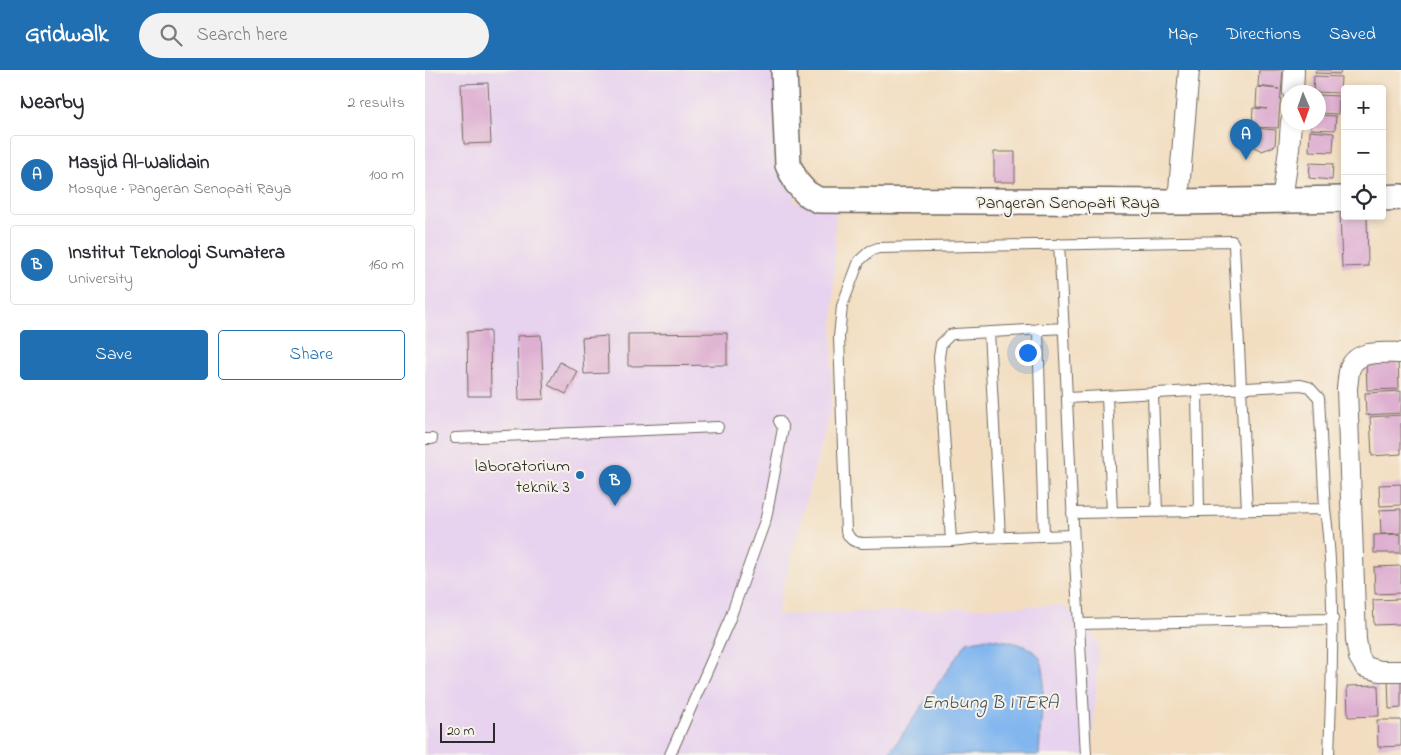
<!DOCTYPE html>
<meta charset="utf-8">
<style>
body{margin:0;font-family:"Indie Flower",sans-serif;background:#f2f2f3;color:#2b2b33}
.controls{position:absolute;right:15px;top:15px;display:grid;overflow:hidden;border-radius:5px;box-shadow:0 2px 8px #0003}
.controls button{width:45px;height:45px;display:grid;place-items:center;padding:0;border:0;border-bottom:1px solid #e1e1e2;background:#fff;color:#2b2b33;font:25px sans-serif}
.compass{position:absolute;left:856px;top:15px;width:45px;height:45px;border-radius:50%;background:#fff;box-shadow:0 2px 8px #0003;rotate:178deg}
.scale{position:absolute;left:15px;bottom:12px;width:55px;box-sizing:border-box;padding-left:5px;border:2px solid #2b2b2b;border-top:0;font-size:14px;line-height:18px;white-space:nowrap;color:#2b2b2b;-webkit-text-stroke:4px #f7f3e8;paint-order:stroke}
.you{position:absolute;left:602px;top:282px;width:18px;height:18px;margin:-12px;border:4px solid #fff;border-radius:50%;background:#1a73e8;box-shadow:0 0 0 8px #1a73e833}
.badge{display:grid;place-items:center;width:32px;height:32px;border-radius:50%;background:#1f6fb2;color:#fff;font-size:16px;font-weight:700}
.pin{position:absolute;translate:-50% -41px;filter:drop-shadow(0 1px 2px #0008)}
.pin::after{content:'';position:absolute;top:26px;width:18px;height:15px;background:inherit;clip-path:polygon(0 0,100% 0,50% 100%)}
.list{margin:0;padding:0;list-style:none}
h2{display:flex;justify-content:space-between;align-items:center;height:65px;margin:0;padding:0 20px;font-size:21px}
h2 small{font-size:16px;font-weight:400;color:#7c7c81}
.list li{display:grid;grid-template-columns:32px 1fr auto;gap:15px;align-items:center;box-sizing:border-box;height:80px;margin:0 10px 10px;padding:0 10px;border:1px solid #e1e1e2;border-radius:5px}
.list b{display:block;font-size:19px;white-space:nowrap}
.list p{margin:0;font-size:16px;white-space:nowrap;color:#7c7c81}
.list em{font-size:16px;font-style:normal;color:#7c7c81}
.actions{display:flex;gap:10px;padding:15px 20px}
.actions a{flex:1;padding:11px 0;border:1px solid #1f6fb2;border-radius:5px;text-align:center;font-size:18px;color:#1f6fb2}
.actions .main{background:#1f6fb2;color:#fff}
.icon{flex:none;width:28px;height:28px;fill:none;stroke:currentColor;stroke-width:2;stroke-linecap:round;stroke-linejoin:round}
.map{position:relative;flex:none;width:976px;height:685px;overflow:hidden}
header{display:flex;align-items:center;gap:30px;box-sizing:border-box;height:70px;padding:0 25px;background:#1f6fb2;color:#fff}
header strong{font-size:24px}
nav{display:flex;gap:28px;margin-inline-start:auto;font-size:18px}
.search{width:350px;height:45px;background:#f2f2f3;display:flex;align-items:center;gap:12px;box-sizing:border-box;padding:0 18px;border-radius:28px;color:#7c7c81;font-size:19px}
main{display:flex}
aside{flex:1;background:#fff}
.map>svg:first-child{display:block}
.built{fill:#e7d2ef}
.water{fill:#81b6ef;stroke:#56708d}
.building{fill:#deafd1}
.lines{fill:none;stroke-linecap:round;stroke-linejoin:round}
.service-casing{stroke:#71695f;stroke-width:12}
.minor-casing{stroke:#71695f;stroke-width:22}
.tertiary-casing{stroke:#71695f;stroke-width:28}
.service{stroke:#fff;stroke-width:10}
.minor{stroke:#fff;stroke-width:20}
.tertiary{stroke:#fff;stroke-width:25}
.poi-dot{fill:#1f6fb2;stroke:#f7f3e8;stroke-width:2}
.labels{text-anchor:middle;stroke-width:4;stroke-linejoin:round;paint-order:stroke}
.street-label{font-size:18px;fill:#2b2b2b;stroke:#f7f3e8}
.poi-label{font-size:18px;fill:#2b2b2b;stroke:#f7f3e8;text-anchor:end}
.water-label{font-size:19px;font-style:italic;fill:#455566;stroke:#f7f3e8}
</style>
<header>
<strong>Gridwalk</strong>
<div class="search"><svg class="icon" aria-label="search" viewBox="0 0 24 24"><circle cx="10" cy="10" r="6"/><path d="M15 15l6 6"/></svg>Search here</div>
<nav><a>Map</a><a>Directions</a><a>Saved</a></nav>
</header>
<main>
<aside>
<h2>Nearby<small>2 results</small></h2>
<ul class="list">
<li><span class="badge">A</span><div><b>Masjid Al-Walidain</b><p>Mosque · Pangeran Senopati Raya</p></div><em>100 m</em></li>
<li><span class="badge">B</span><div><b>Institut Teknologi Sumatera</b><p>University</p></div><em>160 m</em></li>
</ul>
<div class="actions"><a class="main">Save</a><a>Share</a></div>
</aside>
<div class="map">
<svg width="976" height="685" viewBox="0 0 976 685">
<rect width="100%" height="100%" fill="#f7f3e8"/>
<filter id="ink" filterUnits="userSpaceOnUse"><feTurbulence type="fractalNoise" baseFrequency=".02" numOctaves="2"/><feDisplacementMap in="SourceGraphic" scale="10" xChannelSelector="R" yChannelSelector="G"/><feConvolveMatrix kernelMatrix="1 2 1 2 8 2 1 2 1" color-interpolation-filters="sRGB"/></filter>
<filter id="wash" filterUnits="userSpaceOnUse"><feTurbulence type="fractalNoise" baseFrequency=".0096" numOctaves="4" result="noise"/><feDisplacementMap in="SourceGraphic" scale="20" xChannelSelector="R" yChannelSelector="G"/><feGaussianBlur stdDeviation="1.12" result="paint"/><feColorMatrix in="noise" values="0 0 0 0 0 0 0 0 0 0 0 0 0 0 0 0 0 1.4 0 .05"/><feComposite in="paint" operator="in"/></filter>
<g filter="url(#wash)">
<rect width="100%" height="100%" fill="#f2ddc0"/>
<!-- built -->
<path class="built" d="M0,0h364l6,133h41l-5,205 -55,207 284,-10 21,13 18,26 -7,111h-667z"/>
<!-- water -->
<path class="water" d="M562,568c14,2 39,5 49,15 6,6 7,14 8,22l-5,80h-151l79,-113z"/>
<g id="blocks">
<!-- building -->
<path class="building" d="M834,0h24l-5,58 -26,-1 1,-19 14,1 -11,-2 1,-20 22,2 -21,-3z
M891,0h25l-1,4 -25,-1z
M889,6l27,1 -1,16 -27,-1z
M63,13l3,60 -27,1 -3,-60z
M894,25l20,1 -1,18 -19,-1z
M894,45l17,1 -1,14 -24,-1v-7h8z
M826,58l25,2 -1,16 -13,5 -12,-6z
M885,61l24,2 -1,19 -24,-1z
M569,82h21v30h-21z
M885,93l23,1 -1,16 -23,-2z
M920,143v3h22l1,50 -26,1 -2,-53z
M65,261l1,65h-23l-1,-64z
M302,263v32l-99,1v-32z
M116,265l3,64 -25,1 -2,-64z
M182,266l1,37 -24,1 -2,-36z
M973,290l1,29 -32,1 -1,-29z
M135,292l18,10 -12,22 -18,-9z
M976,321v22l-35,2 -1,-22z
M976,345v39l-29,2 -2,-39z
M976,414v21l-21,1 -1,-21z
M976,439v24l-20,1 -1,-24z
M976,464v19h-27v-18z
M976,496v27l-26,1 -1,-27z
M976,529v25l-27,1 -1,-25z
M963,607h13v31l-12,1z
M953,615l1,31 -31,1 -1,-31z
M952,650h24v26l-23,1z"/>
</g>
</g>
<g filter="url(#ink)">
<use href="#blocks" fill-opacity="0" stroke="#71695f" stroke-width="1"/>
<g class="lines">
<defs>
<path id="service" d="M634,174c8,127 11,254 20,380
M639,258l-110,6 -4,1 -9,9 -2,13 12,184 29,-3 93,-3
M613,259l6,207
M564,262l11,205
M772,321l2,120
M728,324l4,118
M682,326l5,117
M643,328l233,-13 8,2 10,11 6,111
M30,368l263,-11
M0,369h7
M647,443l253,-4c11,82 7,164 4,246
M526,471l-88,2c-10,-1 -13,-3 -17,-12l-7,-194 3,-31 17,-45 11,-10 8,-3 354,-7 2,4 13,265
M245,685l59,-134 37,-103 17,-90 -4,-7
M661,685l-7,-131 254,-5"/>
<path id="minor" d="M868,22l1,-22
M857,131l7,-52 2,-27
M753,132l11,-132
M976,283c-17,0 -43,-4 -51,15 -2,6 -2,14 -3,20l9,252 3,17 6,10 15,4h21"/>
<path id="tertiary" d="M359,0l4,95 9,18 9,10 12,7 360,2 167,-3
M957,128l19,-1"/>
</defs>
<!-- service casing -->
<use href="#service" class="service-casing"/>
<!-- minor casing -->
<use href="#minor" class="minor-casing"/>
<!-- tertiary casing -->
<use href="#tertiary" class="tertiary-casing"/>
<!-- service -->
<use href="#service" class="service"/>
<!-- minor -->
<use href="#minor" class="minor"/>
<!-- tertiary -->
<use href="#tertiary" class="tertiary"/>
</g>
</g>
<!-- markers -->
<circle class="poi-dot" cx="155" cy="405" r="5"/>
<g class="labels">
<!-- street labels -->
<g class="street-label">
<text x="643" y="138">Pangeran Senopati Raya</text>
</g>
<!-- poi labels -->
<g class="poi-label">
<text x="145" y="401">laboratorium<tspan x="145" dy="21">teknik 3</tspan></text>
</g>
<!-- water labels -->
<g class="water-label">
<text x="565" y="638">Embung B ITERA</text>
</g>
</g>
</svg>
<div class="controls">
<button>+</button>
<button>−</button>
<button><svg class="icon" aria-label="locate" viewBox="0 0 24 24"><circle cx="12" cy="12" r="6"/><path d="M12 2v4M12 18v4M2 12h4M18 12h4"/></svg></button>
</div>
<svg class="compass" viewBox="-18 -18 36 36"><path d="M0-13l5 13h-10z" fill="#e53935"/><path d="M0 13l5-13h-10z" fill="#7c7c81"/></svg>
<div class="scale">20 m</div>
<div class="you"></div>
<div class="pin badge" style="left:821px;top:90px">A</div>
<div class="pin badge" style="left:190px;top:436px">B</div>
</div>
</main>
